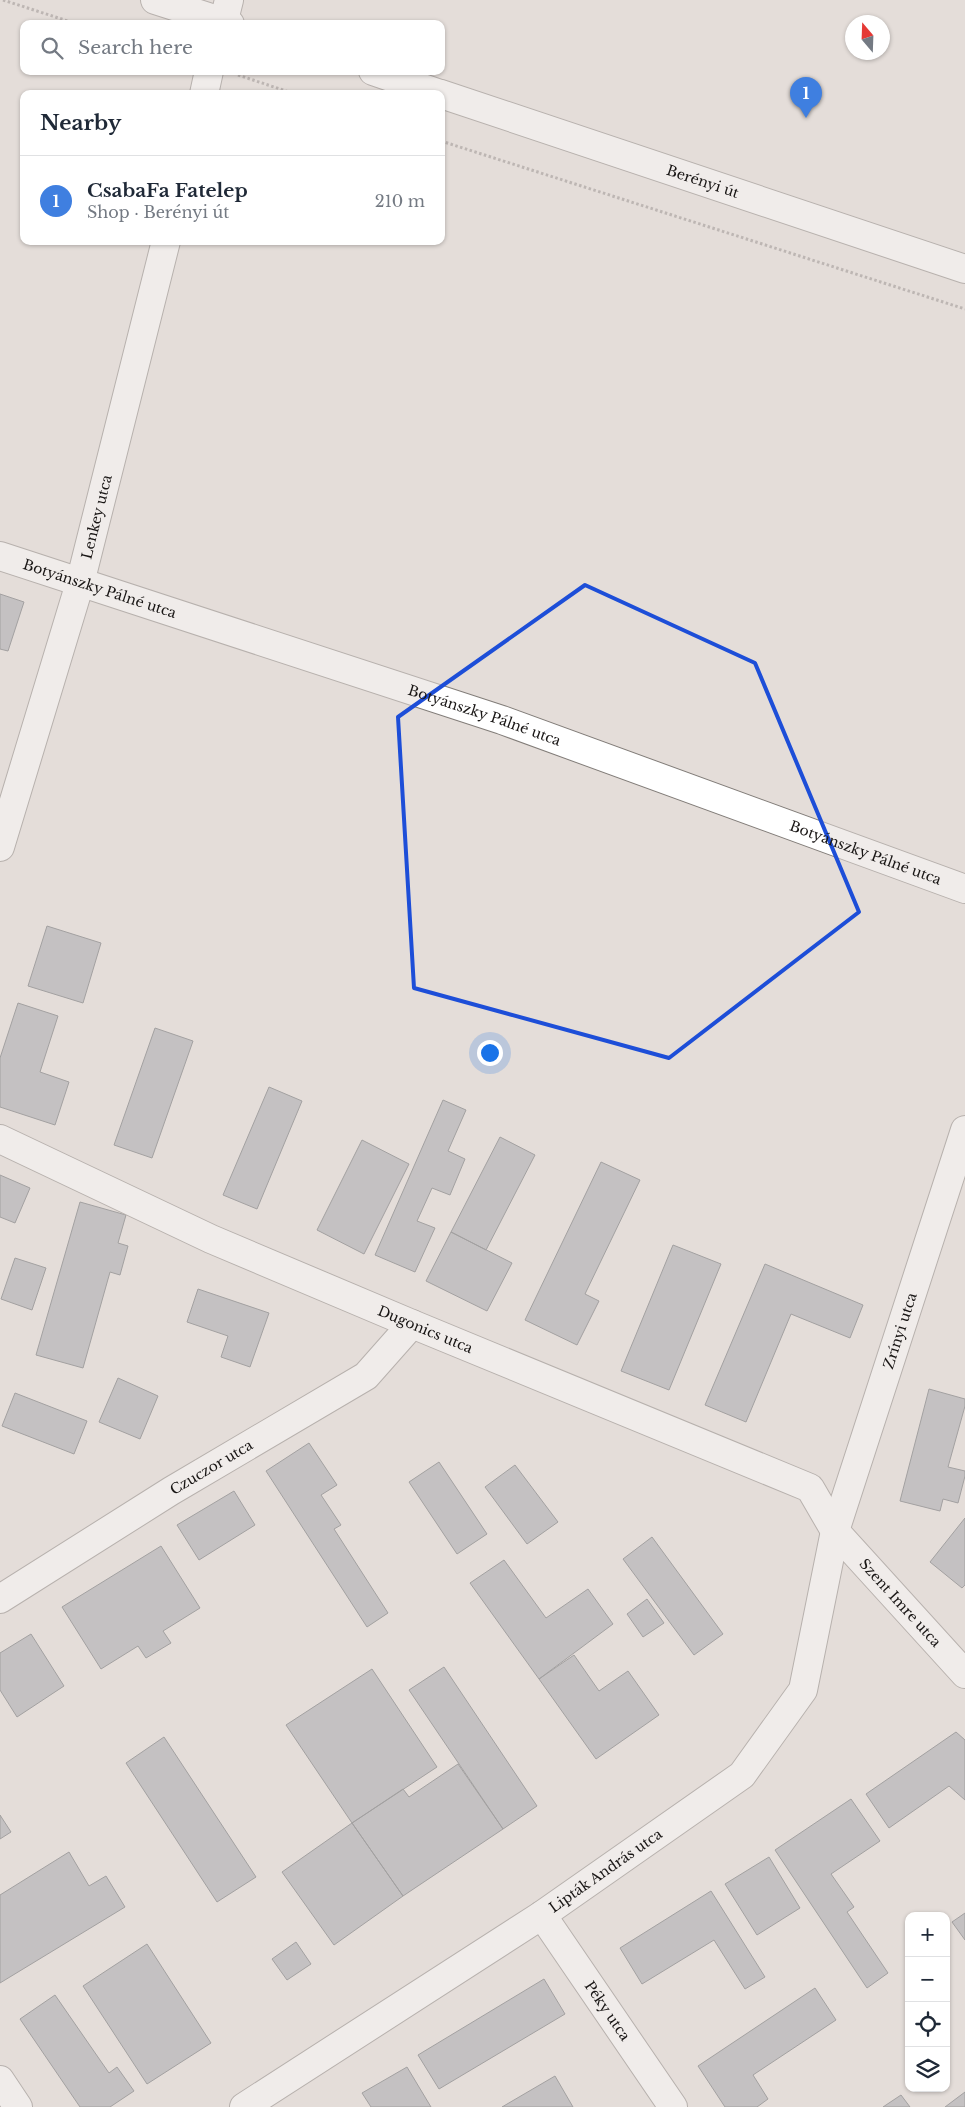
<!DOCTYPE html>
<meta charset="utf-8">
<style>
body{margin:0;font-family:"Libre Baskerville",serif;background:#f2f2f3;color:#1f2937}
.controls{position:absolute;right:15px;bottom:15px;display:grid;overflow:hidden;border-radius:10px;box-shadow:0 1px 4px #0004}
.controls button{width:45px;height:45px;display:grid;place-items:center;padding:0;border:0;border-bottom:1px solid #e0e1e3;background:#fff;color:#1f2937;font:25px sans-serif}
.compass{position:absolute;left:845px;top:15px;width:45px;height:45px;border-radius:50%;background:#fff;box-shadow:0 1px 4px #0004;rotate:341deg}
.you{position:absolute;left:489px;top:1052px;width:18px;height:18px;margin:-12px;border:4px solid #fff;border-radius:50%;background:#1a73e8;box-shadow:0 0 0 8px #1a73e833}
.badge{display:grid;place-items:center;width:32px;height:32px;border-radius:50%;background:#2778c7;color:#fff;font-size:16px;font-weight:700}
.pin{position:absolute;translate:-50% -41px;filter:drop-shadow(0 1px 2px #0008)}
.pin::after{content:'';position:absolute;top:26px;width:18px;height:15px;background:inherit;clip-path:polygon(0 0,100% 0,50% 100%)}
.list{margin:0;padding:0;list-style:none}
h2{display:flex;justify-content:space-between;align-items:center;height:65px;margin:0;padding:0 20px;font-size:21px}
h2 small{font-size:16px;font-weight:400;color:#747a83}
.list li{display:grid;grid-template-columns:32px 1fr auto;gap:15px;align-items:center;box-sizing:border-box;height:90px;padding:0 20px;border-top:1px solid #e0e1e3}
.list b{display:block;font-size:19px;white-space:nowrap}
.list p{margin:0;font-size:16px;white-space:nowrap;color:#747a83}
.list em{font-size:16px;font-style:normal;color:#747a83}
.icon{flex:none;width:28px;height:28px;fill:none;stroke:currentColor;stroke-width:2;stroke-linecap:round;stroke-linejoin:round}
.map{position:relative;flex:none;width:965px;height:2107px;overflow:hidden}
.search{position:absolute;background:#fff;box-shadow:0 1px 4px #0004;left:20px;top:20px;width:425px;height:55px;display:flex;align-items:center;gap:12px;box-sizing:border-box;padding:0 18px;border-radius:10px;color:#747a83;font-size:19px}
.panel{position:absolute;background:#fff;box-shadow:0 1px 4px #0004;left:20px;top:90px;width:425px;height:155px;border-radius:10px}
.map>svg:first-child{display:block}
.building{fill:#9da1a6;stroke:#54585d}
.lines{fill:none;stroke-linecap:round;stroke-linejoin:round}
.minor-casing{stroke:#827d79;stroke-width:30}
.tertiary-casing{stroke:#827d79;stroke-width:30}
.path{stroke:#8e8886;stroke-width:3;stroke-dasharray:2.5 2.5;stroke-linecap:butt}
.minor{stroke:#fff;stroke-width:28}
.tertiary{stroke:#fff;stroke-width:28}
.marked{fill:none;stroke:#1d4ed8;stroke-width:4;stroke-linejoin:round}
.labels{text-anchor:middle;stroke-width:4.5;stroke-linejoin:round;paint-order:stroke}
.street-label{font-size:14px;fill:#191615;stroke:#f1ebe6}
</style>
<div class="map">
<svg width="965" height="2107" viewBox="0 0 965 2107">
<rect width="100%" height="100%" fill="#e4ddd9"/>
<!-- building -->
<path class="building" d="M0,594l24,8 -16,49 -8,-2z
M47,926l54,17 -18,60 -55,-17z
M18,1003l40,13 -18,56 29,10 -14,43 -55,-18v-49z
M155,1028l38,13 -41,117 -38,-13z
M269,1087l33,14 -45,108 -34,-14z
M443,1100l23,10 -18,41 17,8 -15,36 -18,-7 -15,33 18,7 -20,44 -40,-17z
M500,1137l35,18 -49,95 -35,-18z
M362,1140l47,24 -45,90 -47,-24z
M601,1162l39,18 -55,114 14,7 -22,44 -52,-25z
M0,1175l30,13 -15,35 -15,-6z
M80,1202l46,13 -8,28 10,3 -8,29 -10,-3 -27,96 -47,-13z
M451,1232l61,31 -25,48 -61,-30z
M673,1245l48,19 -52,126 -48,-19z
M15,1258l31,10 -14,42 -31,-11z
M765,1264l98,41 -13,33 -59,-24 -45,108 -41,-17z
M198,1289l71,24 -19,54 -29,-10 7,-21 -41,-14z
M118,1378l40,18 -18,43 -41,-17z
M929,1389l36,10v7l-17,61 17,4v5l-7,27 -15,-4 -3,12 -40,-10z
M15,1393l72,28 -13,33 -72,-28z
M309,1443l28,42 -16,10 20,30 -7,4 54,84 -21,14 -101,-156z
M439,1462l48,72 -30,20 -48,-72z
M515,1465l43,57 -31,22 -42,-57z
M234,1491l21,34 -56,35 -22,-35z
M965,1518v67l-3,3 -32,-26z
M652,1537l71,97 -29,21 -71,-96z
M161,1546l39,62 -37,23 8,12 -25,15 -8,-12 -37,23 -39,-62z
M504,1560l42,58 42,-29 25,35 -74,55 -69,-96z
M647,1599l17,24 -21,14 -16,-23z
M31,1634l33,52 -47,31 -17,-27v-37z
M574,1655l25,36 29,-20 31,44 -63,44 -57,-80z
M444,1667l93,139 -34,23 -94,-139z
M372,1669l65,98 -85,56 -66,-98z
M956,1732l9,8v60l-16,-14 -60,42 -23,-34z
M164,1737l92,140 -39,25 -91,-139z
M458,1764l45,65 -100,67 -51,-73 51,-34 6,8z
M851,1799l29,42 -49,33 23,33 -7,5 41,61 -21,15 -92,-138z
M0,1815l11,17 -11,7z
M352,1823l51,73 -69,49 -52,-73z
M69,1852l20,34 17,-10 19,31 -125,76v-88z
M769,1857l31,51 -43,27 -32,-51z
M711,1891l54,86 -20,12 -31,-49 -72,44 -22,-36z
M965,1913v27l-13,-18z
M296,1942l15,22 -24,16 -15,-21z
M147,1944l64,99 -64,41 -64,-98z
M544,1979l21,35 -126,75 -21,-34z
M815,1988l21,32 -83,55 15,24 -11,8h-32l-27,-41z
M55,1995l54,78 8,-6 17,24 -24,16h-30l-60,-88z
M407,2067l24,40h-60l-9,-14z
M555,2076l18,31h-71z
M965,2092v15h-20z
M901,2095l9,12h-27z"/>
<g class="lines">
<defs>
<g id="minor">
<path d="M223,24l6,-24"/>
<path d="M204,94l5,-23"/>
<path id="s1" d="M0,556l502,164 463,169"/>
<path id="s2" d="M0,847l80,-264 86,-342"/>
<path id="s3" d="M0,1139l211,100 201,85 398,164 25,43 130,143"/>
<path id="s4" d="M0,1599l171,-108 195,-115 46,-52"/>
<path id="s5" d="M542,1915l131,192"/>
<path d="M0,2080l18,27"/>
<path id="s6" d="M244,2107l298,-192 200,-140 61,-85 32,-159 130,-401"/>
</g>
<g id="tertiary">
<path d="M155,0l75,24"/>
<path d="M373,71l67,23"/>
<path id="s7" d="M441,94l524,175"/>
</g>
</defs>
<!-- minor casing -->
<use href="#minor" class="minor-casing"/>
<!-- tertiary casing -->
<use href="#tertiary" class="tertiary-casing"/>
<!-- path -->
<path class="path" d="M3,0l74,24
M238,75l57,19
M441,141l524,168"/>
<!-- minor -->
<use href="#minor" class="minor"/>
<!-- tertiary -->
<use href="#tertiary" class="tertiary"/>
</g>
<!-- marked area -->
<path d="M0 0H965V2107H0ZM585,585l170,78 104,249 -190,146 -255,-70 -16,-271z" fill="#e4ddd9" fill-opacity=".55" fill-rule="evenodd"/>
<path class="marked" d="M585,585l170,78 104,249 -190,146 -255,-70 -16,-271z"/>
<g class="labels">
<!-- street labels -->
<g class="street-label">
<text dy="5" stroke="none"><textPath href="#s7" startOffset="276">Berényi út</textPath></text>
<text dy="5" stroke="none"><textPath href="#s2" startOffset="344">Lenkey utca</textPath></text>
<text dy="5" stroke="none"><textPath href="#s1" startOffset="105">Botyánszky Pálné utca</textPath></text>
<text dy="5" stroke="none"><textPath href="#s1" startOffset="510">Botyánszky Pálné utca</textPath></text>
<text dy="5" stroke="none"><textPath href="#s1" startOffset="915">Botyánszky Pálné utca</textPath></text>
<text dy="5" stroke="none"><textPath href="#s3" startOffset="466">Dugonics utca</textPath></text>
<text dy="5" stroke="none"><textPath href="#s6" startOffset="1076">Zrínyi utca</textPath></text>
<text dy="5" stroke="none"><textPath href="#s4" startOffset="249">Czuczor utca</textPath></text>
<text dy="5" stroke="none"><textPath href="#s3" startOffset="1029">Szent Imre utca</textPath></text>
<text dy="5" stroke="none"><textPath href="#s6" startOffset="432">Lipták András utca</textPath></text>
<text dy="5" stroke="none"><textPath href="#s5" startOffset="116">Péky utca</textPath></text>
</g>
</g>
</svg>
<div class="controls">
<button>+</button>
<button>−</button>
<button><svg class="icon" aria-label="locate" viewBox="0 0 24 24"><circle cx="12" cy="12" r="6"/><path d="M12 2v4M12 18v4M2 12h4M18 12h4"/></svg></button>
<button><svg class="icon" aria-label="layers" viewBox="0 0 24 24"><path d="M12 4l9 5-9 5-9-5zM3 14l9 5 9-5"/></svg></button>
</div>
<svg class="compass" viewBox="-18 -18 36 36"><path d="M0-13l5 13h-10z" fill="#e53935"/><path d="M0 13l5-13h-10z" fill="#747a83"/></svg>
<div class="you"></div>
<div class="pin badge" style="left:806px;top:118px;background:#3f7fe0">1</div>
<div class="search"><svg class="icon" aria-label="search" viewBox="0 0 24 24"><circle cx="10" cy="10" r="6"/><path d="M15 15l6 6"/></svg>Search here</div>
<section class="panel">
<h2>Nearby<small></small></h2>
<ul class="list">
<li><span class="badge" style="background:#3f7fe0">1</span><div><b>CsabaFa Fatelep</b><p>Shop · Berényi út</p></div><em>210 m</em></li>
</ul>
</section>
</div>
